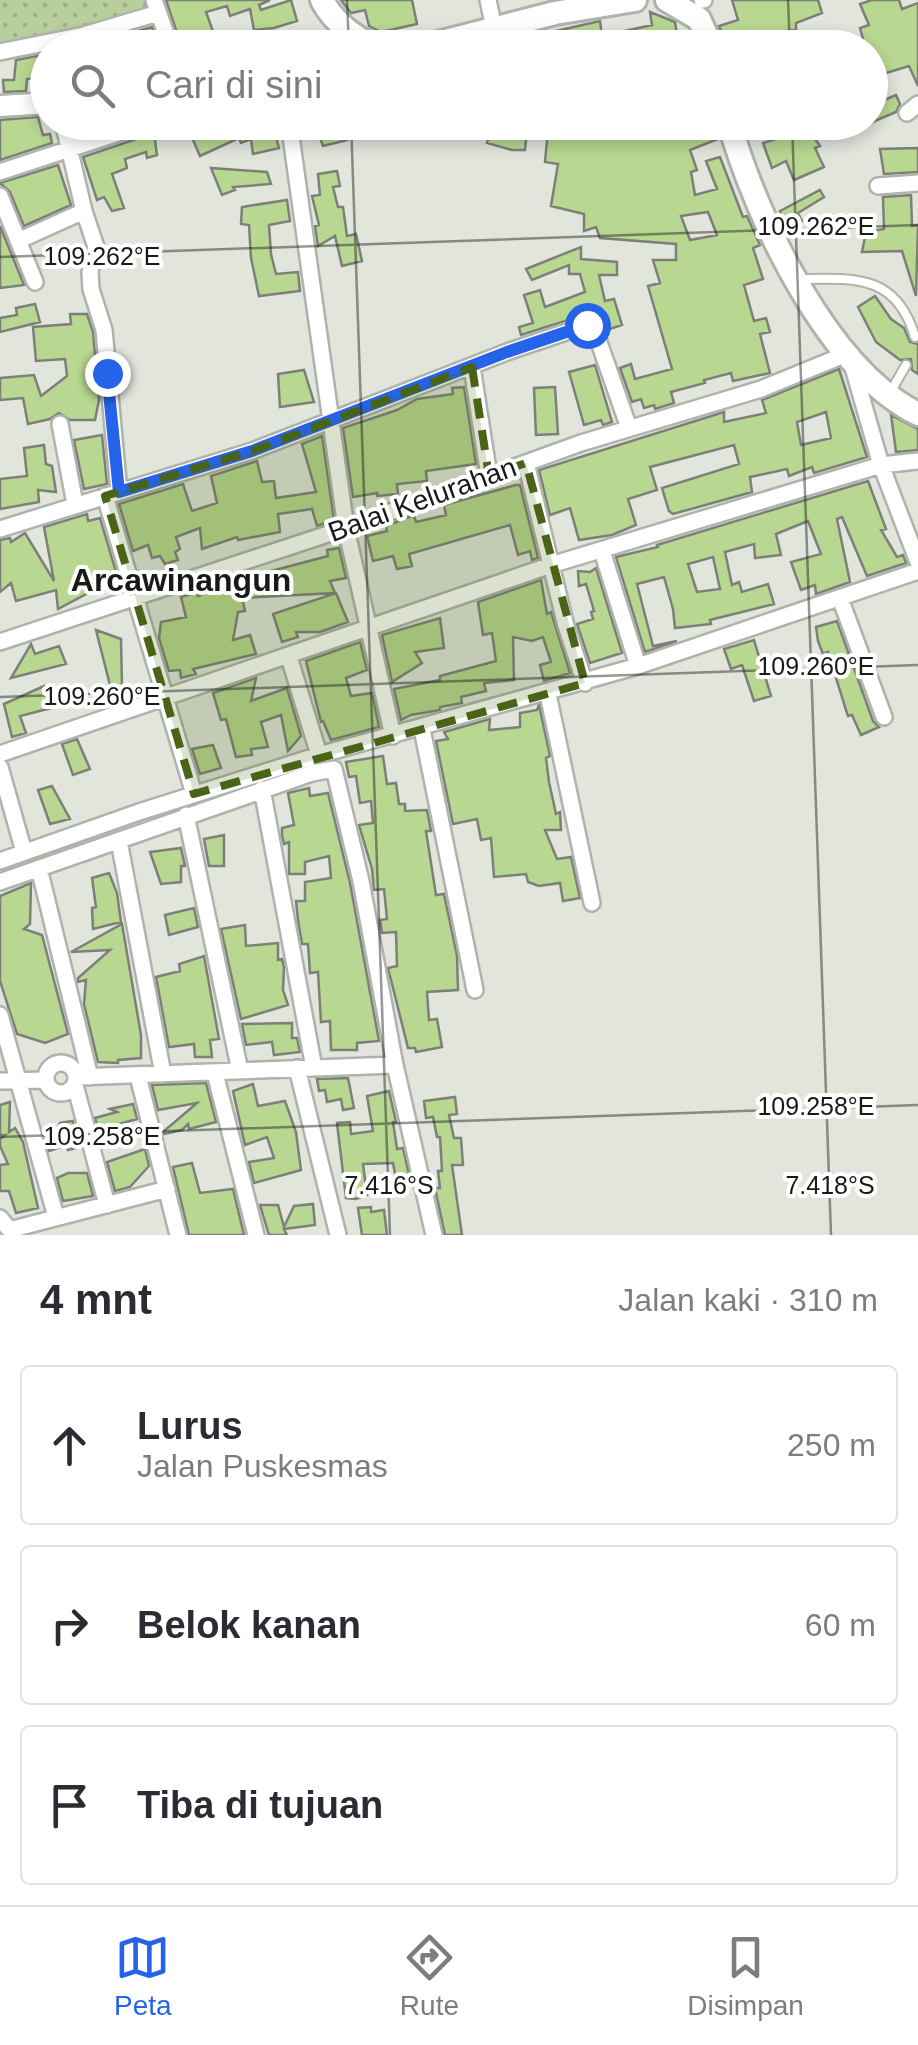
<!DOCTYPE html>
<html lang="id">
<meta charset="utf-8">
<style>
body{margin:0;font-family:Helvetica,sans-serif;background:#f2f2f3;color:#2b2b33}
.stop{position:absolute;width:30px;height:30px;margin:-22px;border:8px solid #2563eb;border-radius:50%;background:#fff}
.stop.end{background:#2563eb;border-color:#fff;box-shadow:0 2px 10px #0008}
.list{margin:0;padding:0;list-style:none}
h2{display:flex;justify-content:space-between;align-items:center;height:130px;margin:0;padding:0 40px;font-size:42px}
h2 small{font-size:32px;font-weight:400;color:#7c7c81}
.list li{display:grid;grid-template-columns:65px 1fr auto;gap:30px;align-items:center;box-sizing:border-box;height:160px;margin:0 20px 20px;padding:0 20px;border:2px solid #e1e1e2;border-radius:10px}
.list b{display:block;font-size:38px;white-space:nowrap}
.list p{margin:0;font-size:32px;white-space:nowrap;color:#7c7c81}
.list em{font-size:32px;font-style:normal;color:#7c7c81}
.icon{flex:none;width:55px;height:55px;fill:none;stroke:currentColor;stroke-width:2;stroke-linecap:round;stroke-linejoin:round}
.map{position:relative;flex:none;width:918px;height:1235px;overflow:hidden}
.search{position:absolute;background:#fff;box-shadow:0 5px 15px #0003;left:30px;right:30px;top:30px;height:110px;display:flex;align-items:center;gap:25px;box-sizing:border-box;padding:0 35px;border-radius:55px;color:#7c7c81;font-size:38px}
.sheet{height:670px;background:#fff}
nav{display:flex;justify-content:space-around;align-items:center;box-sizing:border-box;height:140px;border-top:2px solid #e1e1e2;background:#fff;font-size:28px;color:#7c7c81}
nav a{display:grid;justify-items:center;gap:5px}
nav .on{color:#2563eb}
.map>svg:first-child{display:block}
.grass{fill:url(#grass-dots)}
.building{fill:#b8d790;stroke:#7d8079;stroke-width:2.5;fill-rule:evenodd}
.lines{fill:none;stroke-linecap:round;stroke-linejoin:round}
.service-casing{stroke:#afb3ab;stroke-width:12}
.minor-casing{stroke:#afb3ab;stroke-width:20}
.tertiary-casing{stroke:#afb3ab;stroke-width:25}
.secondary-casing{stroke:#afb3ab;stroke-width:28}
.service{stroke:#fff;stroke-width:8}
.minor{stroke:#fff;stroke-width:15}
.tertiary{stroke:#fff;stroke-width:20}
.secondary{stroke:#fff;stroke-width:22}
.route{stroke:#2563eb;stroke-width:12}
.marked{fill:#496417;fill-opacity:0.2;stroke:#496417;stroke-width:8;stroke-dasharray:20 12;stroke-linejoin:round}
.ticks{fill:none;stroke:#181a17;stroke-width:2.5;stroke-opacity:0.45}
.labels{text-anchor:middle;stroke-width:8;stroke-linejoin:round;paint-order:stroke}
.street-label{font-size:28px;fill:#181a17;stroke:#fff}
.quarter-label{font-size:32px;font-weight:bold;fill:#181a17;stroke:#fff}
.ticks-label{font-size:25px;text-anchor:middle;fill:#181a17;stroke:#fff;stroke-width:8;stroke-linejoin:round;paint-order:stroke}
</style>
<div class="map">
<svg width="918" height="1235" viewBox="0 0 918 1235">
<defs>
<pattern id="grass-dots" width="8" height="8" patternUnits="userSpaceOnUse" patternTransform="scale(2.5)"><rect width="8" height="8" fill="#b9ce9e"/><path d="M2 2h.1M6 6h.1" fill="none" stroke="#9eb087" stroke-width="1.8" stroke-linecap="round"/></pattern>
</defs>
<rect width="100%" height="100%" fill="#e1e5dc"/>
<!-- grass -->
<path class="grass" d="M0,0h146l4,20 -150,30z"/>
<!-- building -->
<path class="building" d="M166,0h104l-11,5 2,5 30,-10 6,21 -23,7 -20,2 -4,-21 -20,7 -3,-10 -21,6 8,22 -11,4 -5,10h-16z
M341,0h71l5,24 -36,8 -12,-6 -4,-16 -14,3z
M732,0h86l4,13 -26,10v7l-29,3 1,4 -8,1 4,10h-12l-5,-9 -20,7 -8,-20 19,-6z
M872,0h27l3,9 16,-6v83l-9,-20 -39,12v-30h-24l17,-9 -3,-11 9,-3 -9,-21z
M650,12l25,10 4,26h-68v-4l-17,4h-113l119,-27 2,15 50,-11z
M152,27l7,21h-74v-2z
M48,54v18h-5l1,5 -17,2 -1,12 -22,1 -1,-12h11l2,-20z
M870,84l10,18 16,-7 4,9 -4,8 -26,11z
M38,117l5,18 7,-1 2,9 -52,17v-40z
M194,122h78l7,26 -26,6 -2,-15 -10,4 -2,-5 -39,18 -12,-28z
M314,122h28l5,18 -24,6z
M503,122h25l-3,28h-13l-25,-7 5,-19 11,3z
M572,122h50v10l21,-1 -1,-5 25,-1v-3h47l4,17 -28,11 7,20 -6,2 4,23 22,-6 -11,-28 14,-4 23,60 4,-1 13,29 -7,3 10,31 -19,6 10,36 12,-3 4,14 -10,2 10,39 -37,8 -2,-8 -27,7 1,3 -34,9 3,11 -19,6 -1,-4 -10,3 -3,-9 -9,3 -12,-34 11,-4 4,15 37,-10 -24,-83 12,-3 -7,-23h23v-16l-76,-6 -4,-11 -12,4v-17l-33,-8 7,-42 -13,-2 3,-32 24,5zM708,212l9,23 -27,5 -9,-24z
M808,129l12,17 -5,2 9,19 -30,13 -8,-19 -14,7 -9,-25z
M154,133l3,22 -10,3 -1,-6 -21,7 2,9 -15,6 12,34 -12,3 -8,-14 -7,3 -14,-43z
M918,148v24l-34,2 -4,-25z
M58,165l13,40 -47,21 -14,-34 -10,-9z
M211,168l56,4 4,12 -38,3 2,3 -13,5z
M337,171l3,15 -7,1 5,20h5l4,29 9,-2 6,27 -20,5 -7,-30 -17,10 -3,-20 4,-1 -7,-29 8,-1 -2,-21z
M820,190l4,7 -26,16 4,8 -17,6 -5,-16z
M911,195l1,31 6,-1 -2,71 -14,-45 -40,1 4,-20 18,-3 -1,-32z
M287,200l3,21 -21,4 2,29 5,20 22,-2 2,19 -41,5 -8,-38 -2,-33 -8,-1 1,-17z
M0,226l24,59 -24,3z
M581,247v12l36,3v13h-18l6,26 9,-2 8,26 -15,5 -6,-12 -11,-5 -69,22 -2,-8 14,-4 -9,-28 16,-5 5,17 40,-15 -5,-18h-11v-9l-37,15 -6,-11z
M875,296l16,23 13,9 6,14 8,2v30l-6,-4 -1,-11 -11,1 -24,-18 -18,-35z
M35,304l5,18 -40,10v-14l17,-3 -1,-7z
M70,314h17l6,18 6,68 -4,20h-25l-11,-7 -9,6 -22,5 -5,-26 -23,2v-22l34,-3 7,21 26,-20 -2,-17 -29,2 -3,-34 38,-3z
M595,365l17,57 -9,3 -2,-5 -17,5 -15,-53z
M839,369l28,88 -53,16 -2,-6 -23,9 -2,-7 -37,8 2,15 -79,22 -4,-3 -7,-23 77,-24 -5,-19 -84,22 7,23 -29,9 8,26 -24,10 -33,5 -9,-32 -20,7 -11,-45 185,-58v10l42,-9 -4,-13zM826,412l5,26 -30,7 -4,-23z
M304,370l10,32 -34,5 -2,-33z
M464,387l12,77 -50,7 1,10 -30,3 1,10 -21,2v-3l-24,4 -10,-69 54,-18 20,-11 36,-5 -1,-6z
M555,387l3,47 -22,1 -2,-47z
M891,415l27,14v21l-22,2z
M102,435l5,49 -23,5 -10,-49z
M322,436l12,84 -17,6 -5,-17 -34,5 2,18 -42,8 -1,-3 -35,12 -2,-21 -24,9 4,12 -5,3 3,8 -13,4 -5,-8 -8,2 -4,-13 -15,6 -14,-47 64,-20 9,27 25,-8 -6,-27 46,-15 5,21 12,-1 2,17 40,-6 -14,-48z
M44,445l2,19 6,2 4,26 -18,-2 1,12 -39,7v-30l27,-3 -3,-28z
M868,481l18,48 -5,1 16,27 6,-2 3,8 -39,13 -25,-59 -5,2 13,63 -34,12 -1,-9 -14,5 -10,-28 30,-8 -13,-33 -32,13 5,21 -26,3 -1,-14 -29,8 7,33 7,-3 3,10 26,-8 6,20 -64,16 1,4 -36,4 -2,-19 -9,-32 -27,7 16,62 24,-5 -32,11 -29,-95 42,-10 -1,-2zM713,557l7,32 -23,3 -9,-28z
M516,485h4l18,73 -6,2 -2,-9 -12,4 -8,-30 -101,29 3,12 -15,3 -4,-13 -20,5 -6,-25 20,-5 -1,-5 28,-11 2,7 30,-7 -2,-10z
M87,514l1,7 12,-3 21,71 -10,3 -2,-10 -51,27 -2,-19 -40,11 -5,-18 -11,9v-52l10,-2 1,4 14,-9 29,48 -10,-54z
M339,548l7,30 -16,3 5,12 -93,5 3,13 -7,1 -5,28 17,-5 6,19 -63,15 3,5 -15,4 -1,-8 -11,1 -10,-33 2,-16 25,-5 -5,-20 16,-5 1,4 39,-16 91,-24 -1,-6z
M596,568l26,85 -32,10 -13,-39 16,-5 -2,-7 3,-1 -8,-27 -7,2 -1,-15 12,1z
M541,580l6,34 4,-2 19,61 -26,8 -4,-16 11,-3 -8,-25 -11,4 -19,-4 1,43 -30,3 2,8 -25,6 1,6 -22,4v3l-29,5 -10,5 -7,-31 46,-9v-4l56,-15 -4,-28 -9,2 -5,-33z
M336,593l12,29 -28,10h-24l2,5 -16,5 -9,-28z
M440,618l4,30 -29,4 7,11 -30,19 -10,-47z
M837,621l36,100 6,6 -18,8 -9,-20 -4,1 -2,-6 -18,-58 -5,2 -5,-13 -2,-14z
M96,630l25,9 1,47 -10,7z
M754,640l17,56 -17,5 -12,-36 -11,4 -7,-20z
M360,642l7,28 -21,8 5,18 21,-3 7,34 -48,13 -8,-19 -2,1 -15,-61z
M31,644l4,10 24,-8 7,18 -55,14z
M256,678l-5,23 36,-13 14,48 -13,15 -7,-36 -20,7 7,25 -17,2 1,6 -16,2 -10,-38 -5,1 -8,-27z
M44,686l7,22 -31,8 6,17 -14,4 -8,-33z
M539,705l11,51 -4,2 3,24 7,32 4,-2 1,18h-16l12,29 14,-2 9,41 -17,3 -3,-18 -21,3 -11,-4 -2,-8 -32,3 -3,-39 -10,2 -4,-21 -24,5 -17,-83 12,-2 -4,-7 46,-13 -1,11 31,-3v-14l17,-3z
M77,739l13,30 -17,6 -11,-31z
M213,745l8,23 -21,6 -8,-25z
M383,756l4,28 9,-1 3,21h6v7l22,-1 4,21h-5l10,64 8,-1 13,62 1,34 -31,2 2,28 8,-1 5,28 -26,5 -1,-4h-7l-20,-80 9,-2 -1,-34 -14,1 -2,-13 7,-1 -3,-30 -10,1 -2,-21 -13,-44 14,-2 -2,-22 -11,2 -4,-27 -7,1 -3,-15z
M52,786l18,33 -20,5 -12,-34z
M309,788l1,8 18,-3 22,90 29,158 -22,2v7h-26l-1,-29 -9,1 -3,-50 -8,1 -2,-29h-6l-4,-24 -2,-19h9v-19l26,-4 -2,-22 -24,6v12h-16v-32l-5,2 -2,-9v-7l12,-3 -6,-32z
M224,835v31h-15l-5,-27z
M181,848l4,18h-4v16l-20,2 -11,-32z
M109,873l8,20 4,29 -28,7 -1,-21 4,-1 -4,-29z
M31,883l-1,41 -6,5 18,6 26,99 -23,9 -28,-9 -17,-53v-85z
M194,908l4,19 -29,8 -4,-20z
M122,924l19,111v23l-23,2v3l-20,-1 -14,-58 2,-24 -8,2v-4l32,-28 -39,2z
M245,925l1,21 32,-3v17l4,-1 2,8 -1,23 5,15 -47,14 -20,-90z
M204,956l15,83 -9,1 2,17h-17l-1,-13 -25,3 -13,-70 24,-6 -1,-7z
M292,1023v15h5l3,14 -26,3 -2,-13 -26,3 -4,-21z
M348,1078l6,30 -11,2 -2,-11 -14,3 -2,-12 -6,1 -2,-12z
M206,1083l10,39 -27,7 -1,-5 -6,6 -18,4v-3l33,-28 -39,7 -6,-25z
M253,1084l5,22 27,-5 11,31 5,38 -47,13 -5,-21 25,-4 -7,-21 -22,8 -12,-54z
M389,1091l7,31h-3l4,27 6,-1 7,31 -13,5 -4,-21 -30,1 4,31 -11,4 -10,-1 -9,-75 13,-1 1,12 22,-3 -6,-35z
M455,1097l2,17 -8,1 5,23h7l2,27h-11l10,70h-17l-10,-47h5l-2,-17h4l-2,-34h-3l-4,-20 -7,1 -2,-17z
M10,1102l-1,30 6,-4 8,14 15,66 -22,5 -7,-22h-9v-26l8,-1 -8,-18v-7l5,-4h-5v-30z
M133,1104l4,15 -22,6 10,8 -24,7 -6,-22 22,-6 -7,-3z
M73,1121l7,26 -12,3 -2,-5 -17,6 -1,-5 12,-23z
M145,1149l4,17 -19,21 -15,4 -8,-29z
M192,1163l8,30 33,-4 11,46h-55l-16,-68z
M68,1173h19l6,23 -30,5 -6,-23z
M313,1204l2,21 -31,4 3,6h-18l-9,-30h18l6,22 10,-21z
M371,1207v5l13,-2 3,25h-25l-4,-27z"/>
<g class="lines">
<defs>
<path id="service" d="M802,279c54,-1 95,-4 113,58
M891,391l15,-26"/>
<path id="minor" d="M154,0l17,48
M488,0l6,28
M702,0h2
M0,52l84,-17 74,-22
M907,113l11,-9
M63,122l21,89 12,36 -6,25 1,17 13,41 15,162
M289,122l57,406 47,208
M0,172l152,-50
M878,186l40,-3
M0,196l35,86
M20,240l64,-29
M852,364l29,101 37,97
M472,367l17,109
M60,424l15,80
M526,463l40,163 19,57
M105,496l89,298
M0,529l252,-78 255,-99 80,-27 5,-1 2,4 35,100
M602,551l36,115
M840,598l44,119
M0,642l346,-114 235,-85 180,-54 83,-34
M289,657l30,98
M548,694l44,209
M422,729l53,261
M0,754l554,-190 327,-99 37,-4
M0,767l24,85
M262,789l52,279
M186,815l54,256
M119,841l44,233
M0,861l139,-49 180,-57 319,-89 280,-95
M39,868l51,209
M0,882l312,-109 22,-4 27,112 34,184 39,170
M0,1015l56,202
M46 1078a15 15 0 1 1 30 0a15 15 0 1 1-30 0Z
M297,1068l41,167
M215,1073l41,162
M138,1076l40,159
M76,1077l319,-12
M0,1081l46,-1
M75,1085l32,120
M0,1218l8,10 5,1 154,-40"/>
<path id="tertiary" d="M212,48l58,-6 104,5
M0,106l48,-3"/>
<path id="secondary" d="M322,0c11,22 41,47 65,48
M667,0l32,19 13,29
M395,48l39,-4 121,-31 80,-13
M729,122c27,95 98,247 189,292"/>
</defs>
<!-- service casing -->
<use href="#service" class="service-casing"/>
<!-- minor casing -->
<use href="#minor" class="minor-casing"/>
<!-- tertiary casing -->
<use href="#tertiary" class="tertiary-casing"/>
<!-- secondary casing -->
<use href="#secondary" class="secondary-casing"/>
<!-- service -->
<use href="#service" class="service"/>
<!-- minor -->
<use href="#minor" class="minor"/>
<!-- tertiary -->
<use href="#tertiary" class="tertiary"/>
<!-- secondary -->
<use href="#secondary" class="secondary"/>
</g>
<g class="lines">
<!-- route -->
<path class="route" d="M107,373l12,119 133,-41 255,-99 80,-27"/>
</g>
<!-- marked area -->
<path class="marked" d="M472,367l17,109 37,-13 59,220 -391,111 -89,-298 147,-45z"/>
<!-- ticks -->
<path class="ticks" d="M347,0l2,48M788,0l2,48M351,122l39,1113M792,122l39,1113M0,257l918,-32M0,697l918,-32M0,1137l918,-32"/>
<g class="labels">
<!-- street labels -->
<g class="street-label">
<text transform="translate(422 499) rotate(-20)" y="10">Balai Kelurahan</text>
</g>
<!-- quarter labels -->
<g class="quarter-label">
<text x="181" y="591">Arcawinangun</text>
</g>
</g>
<g class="ticks-label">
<text x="816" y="235">109.262°E</text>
<text x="102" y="265">109.262°E</text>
<text x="816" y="675">109.260°E</text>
<text x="102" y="705">109.260°E</text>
<text x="816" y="1115">109.258°E</text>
<text x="102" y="1145">109.258°E</text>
<text x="389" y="1194">7.416°S</text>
<text x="830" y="1194">7.418°S</text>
</g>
</svg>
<div class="stop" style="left:587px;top:325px"></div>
<div class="stop end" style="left:107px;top:373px"></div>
<div class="search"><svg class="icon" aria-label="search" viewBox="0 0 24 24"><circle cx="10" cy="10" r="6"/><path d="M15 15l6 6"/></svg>Cari di sini</div>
</div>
<section class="sheet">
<h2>4 mnt<small>Jalan kaki · 310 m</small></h2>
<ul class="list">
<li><svg class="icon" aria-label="ahead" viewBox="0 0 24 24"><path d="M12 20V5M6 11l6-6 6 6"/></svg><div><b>Lurus</b><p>Jalan Puskesmas</p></div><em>250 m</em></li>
<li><svg class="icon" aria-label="right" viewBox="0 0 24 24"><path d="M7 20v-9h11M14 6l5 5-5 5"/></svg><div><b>Belok kanan</b></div><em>60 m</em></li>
<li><svg class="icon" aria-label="arrive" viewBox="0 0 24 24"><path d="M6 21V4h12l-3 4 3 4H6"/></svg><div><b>Tiba di tujuan</b></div></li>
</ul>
</section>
<nav>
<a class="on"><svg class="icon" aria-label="map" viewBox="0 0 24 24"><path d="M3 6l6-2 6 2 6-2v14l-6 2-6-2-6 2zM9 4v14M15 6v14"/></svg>Peta</a>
<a><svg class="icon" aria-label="directions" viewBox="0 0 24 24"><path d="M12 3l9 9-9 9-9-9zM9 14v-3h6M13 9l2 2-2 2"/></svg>Rute</a>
<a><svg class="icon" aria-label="saved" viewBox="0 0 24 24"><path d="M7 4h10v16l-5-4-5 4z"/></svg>Disimpan</a>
</nav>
